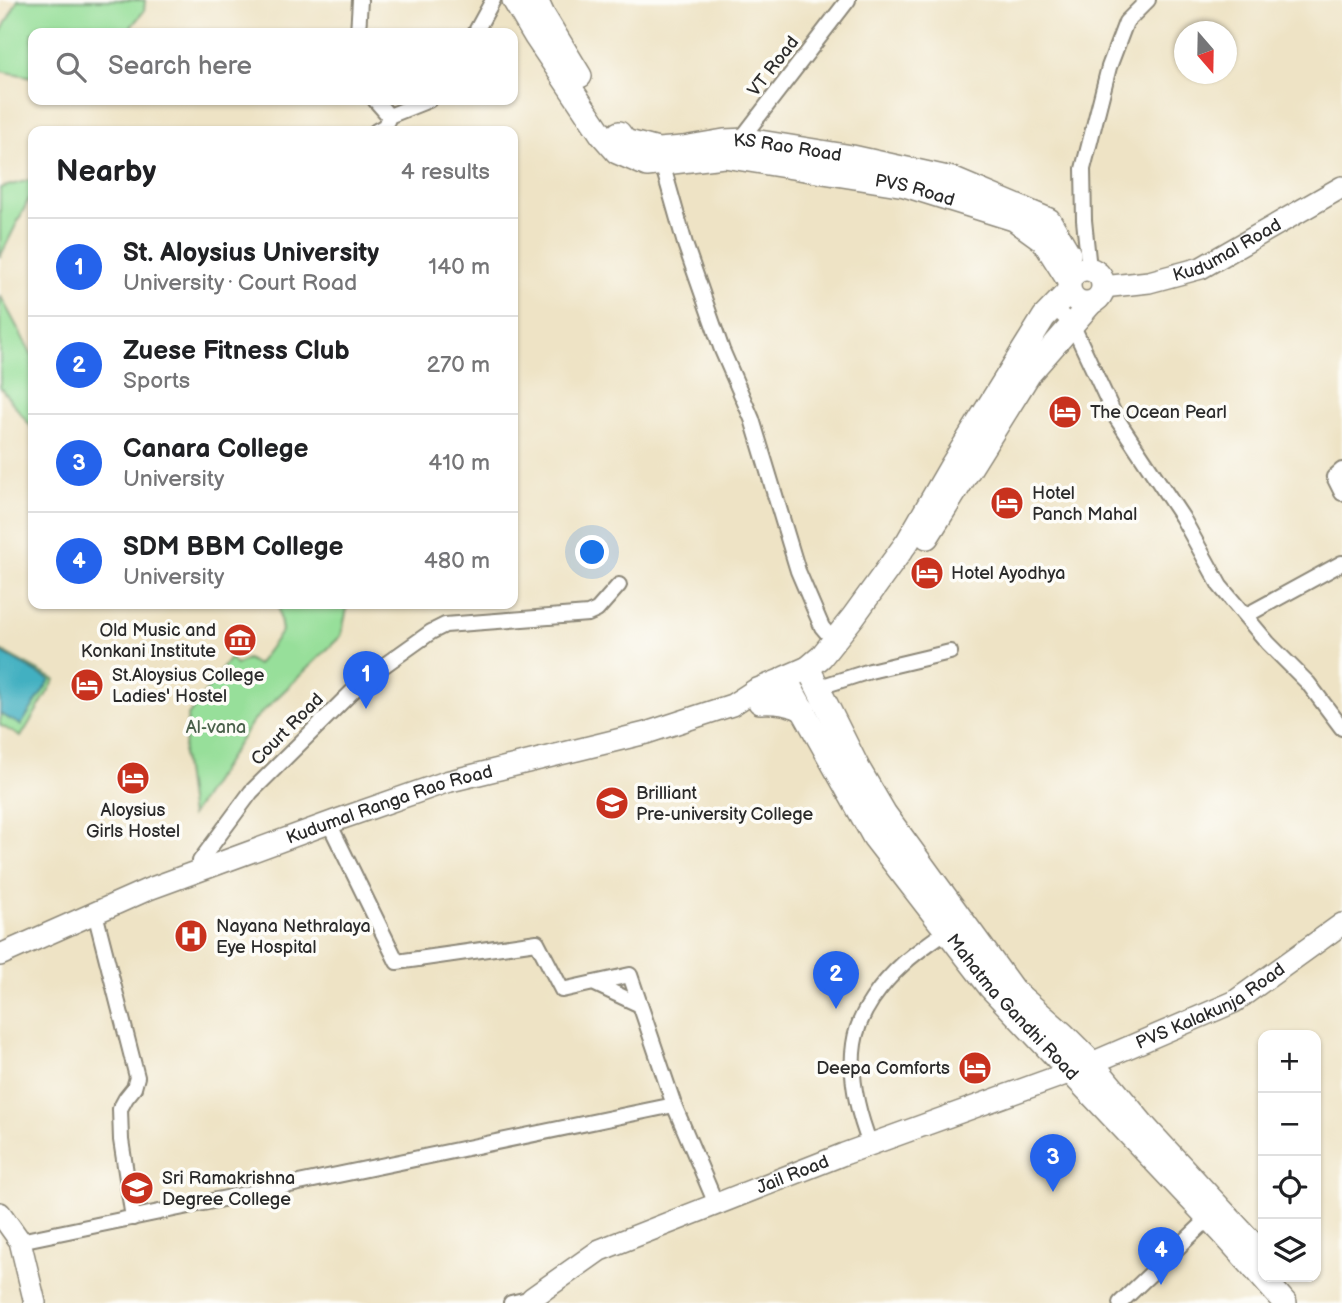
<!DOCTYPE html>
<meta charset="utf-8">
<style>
body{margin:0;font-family:"Balsamiq Sans",sans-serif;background:#f2f2f2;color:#202124}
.controls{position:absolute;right:21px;bottom:21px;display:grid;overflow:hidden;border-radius:14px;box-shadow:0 2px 5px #0004}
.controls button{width:63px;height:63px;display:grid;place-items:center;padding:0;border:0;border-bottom:2px solid #e0e0e0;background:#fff;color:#202124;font:35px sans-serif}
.compass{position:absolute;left:1174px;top:21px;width:63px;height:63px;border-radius:50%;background:#fff;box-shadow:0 2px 5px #0004;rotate:160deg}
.you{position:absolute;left:593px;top:553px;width:24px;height:24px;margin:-18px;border:5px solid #fff;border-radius:50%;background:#1a73e8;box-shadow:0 0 0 10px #1a73e833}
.badge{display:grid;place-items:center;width:46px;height:46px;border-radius:50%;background:#2563eb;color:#fff;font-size:23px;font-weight:700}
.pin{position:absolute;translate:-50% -58px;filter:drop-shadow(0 2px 4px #0008)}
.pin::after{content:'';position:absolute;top:37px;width:24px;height:21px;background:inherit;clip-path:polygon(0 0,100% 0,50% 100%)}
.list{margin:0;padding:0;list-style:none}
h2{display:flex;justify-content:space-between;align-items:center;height:91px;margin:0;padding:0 28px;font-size:30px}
h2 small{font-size:23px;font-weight:400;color:#757577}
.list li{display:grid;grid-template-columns:46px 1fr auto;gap:21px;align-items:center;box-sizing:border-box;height:98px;padding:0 28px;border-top:2px solid #e0e0e0}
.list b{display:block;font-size:26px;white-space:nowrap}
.list p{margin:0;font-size:23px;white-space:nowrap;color:#757577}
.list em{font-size:23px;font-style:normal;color:#757577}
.icon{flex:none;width:38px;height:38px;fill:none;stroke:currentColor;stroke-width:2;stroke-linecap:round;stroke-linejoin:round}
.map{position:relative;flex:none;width:1342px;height:1303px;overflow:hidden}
.search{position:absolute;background:#fff;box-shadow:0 2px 5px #0004;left:28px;top:28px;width:490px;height:77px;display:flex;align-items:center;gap:18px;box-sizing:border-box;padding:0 24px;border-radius:14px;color:#757577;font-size:26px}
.panel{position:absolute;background:#fff;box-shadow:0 2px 5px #0004;left:28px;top:126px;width:490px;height:483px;border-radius:14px}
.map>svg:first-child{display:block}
.green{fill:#97df9a;stroke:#618562;stroke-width:2}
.water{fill:#43b0c1;stroke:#376e76;stroke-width:2}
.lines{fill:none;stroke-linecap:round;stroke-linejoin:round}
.street-casing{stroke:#8c8778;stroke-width:18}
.secondary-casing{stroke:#8c8778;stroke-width:24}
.primary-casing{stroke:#8c8778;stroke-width:26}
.street{stroke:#fff;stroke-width:14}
.secondary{stroke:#fff;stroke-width:21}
.primary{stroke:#fff;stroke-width:23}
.labels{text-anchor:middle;stroke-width:7;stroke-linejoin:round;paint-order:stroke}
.street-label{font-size:18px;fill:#2b2b2b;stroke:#fdfcf7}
.poi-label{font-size:18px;fill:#2b2b2b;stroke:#fdfcf7;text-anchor:start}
.park-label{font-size:18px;fill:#4b614c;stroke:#fdfcf7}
</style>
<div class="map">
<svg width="1342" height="1303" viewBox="0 0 1342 1303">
<rect width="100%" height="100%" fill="#fdfcf7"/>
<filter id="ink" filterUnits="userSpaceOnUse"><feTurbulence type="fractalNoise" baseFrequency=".0143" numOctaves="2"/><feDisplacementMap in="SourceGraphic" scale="14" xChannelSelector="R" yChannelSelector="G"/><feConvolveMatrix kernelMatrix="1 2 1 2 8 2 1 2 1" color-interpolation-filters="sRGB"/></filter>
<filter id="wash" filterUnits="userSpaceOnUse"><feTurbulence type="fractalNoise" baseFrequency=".00686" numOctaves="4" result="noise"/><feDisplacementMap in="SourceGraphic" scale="28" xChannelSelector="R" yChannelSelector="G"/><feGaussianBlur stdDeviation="1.57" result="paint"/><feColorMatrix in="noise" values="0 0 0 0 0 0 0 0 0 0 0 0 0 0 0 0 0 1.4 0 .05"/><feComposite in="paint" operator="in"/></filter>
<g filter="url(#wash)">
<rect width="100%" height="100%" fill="#eee3c5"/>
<!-- green -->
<path class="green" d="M18,0h127l-1,11 -18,22h-93v44l-33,-6v-37z
M33,179v12l-33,66v-69z
M0,295l33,62v72l-33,-42z
M278,604h70l-7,32 -88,85 -62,95 -8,-61 5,-39 42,-58 6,7 11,-6 10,6 25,-34z
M0,650l55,30 -34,57 -21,-12z"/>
<!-- water -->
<path class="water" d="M0,652l50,28 -29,45 -21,-11z"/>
</g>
<g filter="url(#ink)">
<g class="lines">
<defs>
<path id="street" d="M358,33l2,-33
M475,33l18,-33
M375,100l14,16
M376,131l9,-5 4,-10 40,-16
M738,143l110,-143
M662,163l23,81 37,106 30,69 46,152 24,56 11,13
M1089,269l-5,-49 -1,-51 26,-102 17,-45 22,-22
M1053,307l19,17 43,92 67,101 38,69 48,57 40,40 34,45
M1342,470l-8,7 8,16
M1245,616l97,-53
M826,685l44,-14 80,-19
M329,823l68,139 140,-20 25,48 68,-15 44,130 42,99
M202,869l-2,-8 51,-69 114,-113 66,-47 14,-7 143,-11 9,-4 22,-25
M95,913l42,164 -3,11 -8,10 -6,11 1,31 12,78
M593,983l47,22
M870,1144c-12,-31 -21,-67 -16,-100 4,-31 28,-61 50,-81 13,-12 29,-22 43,-33
M20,1241l654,-136
M511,1303l21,-5
M1120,1303l89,-85"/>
<g id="secondary">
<path id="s1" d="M1103,287l46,-5 52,-14 141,-81"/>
<path id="s2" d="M0,955l149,-66 191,-70 106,-37 200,-49 86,-28 23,-15 30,-12"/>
<path d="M0,1213l20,28 15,62"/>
<path id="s3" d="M529,1303l3,-5 68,-48 244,-96 227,-82 163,-70 108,-78"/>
</g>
<g id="primary">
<path id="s4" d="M514,0l22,37 66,98 15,17 30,13 77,-9 181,29 109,34 29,21 26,41"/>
<path d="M536,0l7,15 37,61"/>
<path id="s5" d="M619,133l6,8 33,9 25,-2 41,-7 23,-1 105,17 100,22 97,41 20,34"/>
<circle cx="1086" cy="286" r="17"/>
<path id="s6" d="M1069,291l-25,26 -92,148 -44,76 -55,76 -32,40 -13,11 -23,10 89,159 116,150 232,245 63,71"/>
<path d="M927,537l102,-163 62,-71"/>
<path d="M808,668l50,100 27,46 128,176 50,44 29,29 53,64 118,128"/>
<path d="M760,702c17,-1 29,1 44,8"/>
</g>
</defs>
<!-- street casing -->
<use href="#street" class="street-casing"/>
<!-- secondary casing -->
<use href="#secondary" class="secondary-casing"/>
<!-- primary casing -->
<use href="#primary" class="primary-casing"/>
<!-- street -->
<use href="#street" class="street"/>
<!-- secondary -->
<use href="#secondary" class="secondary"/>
<!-- primary -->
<use href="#primary" class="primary"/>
</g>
</g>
<!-- icons -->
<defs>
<symbol id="hotel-disc" viewBox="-11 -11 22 22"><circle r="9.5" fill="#c8321e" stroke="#fdfcf7"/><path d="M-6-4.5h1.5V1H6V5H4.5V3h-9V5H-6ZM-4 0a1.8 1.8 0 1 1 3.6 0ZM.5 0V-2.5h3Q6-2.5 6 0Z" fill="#fff"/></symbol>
<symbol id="museum-disc" viewBox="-11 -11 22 22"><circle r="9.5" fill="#c8321e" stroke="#fdfcf7"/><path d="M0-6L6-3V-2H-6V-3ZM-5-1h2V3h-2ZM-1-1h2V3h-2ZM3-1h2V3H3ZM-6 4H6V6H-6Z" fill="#fff"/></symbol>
<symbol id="university-disc" viewBox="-11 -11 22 22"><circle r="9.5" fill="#c8321e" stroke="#fdfcf7"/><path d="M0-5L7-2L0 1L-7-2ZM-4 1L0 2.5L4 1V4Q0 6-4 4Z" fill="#fff"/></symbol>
<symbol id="hospital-disc" viewBox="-11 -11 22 22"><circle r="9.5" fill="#c8321e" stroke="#fdfcf7"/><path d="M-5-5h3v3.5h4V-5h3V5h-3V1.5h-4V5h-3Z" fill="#fff"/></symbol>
</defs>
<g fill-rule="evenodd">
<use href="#hotel-disc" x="1046" y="393" width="38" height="38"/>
<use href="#hotel-disc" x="988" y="484" width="38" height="38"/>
<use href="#hotel-disc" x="908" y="554" width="38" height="38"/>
<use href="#museum-disc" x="221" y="621" width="38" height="38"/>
<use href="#hotel-disc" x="68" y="666" width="38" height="38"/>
<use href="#hotel-disc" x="114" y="759" width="38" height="38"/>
<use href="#university-disc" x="593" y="784" width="38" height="38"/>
<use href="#hospital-disc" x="172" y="917" width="38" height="38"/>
<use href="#hotel-disc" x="956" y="1049" width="38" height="38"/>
<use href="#university-disc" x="118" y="1169" width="38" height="38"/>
</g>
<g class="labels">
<!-- street labels -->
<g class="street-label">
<text transform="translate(773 66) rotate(-52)" y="6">VT Road</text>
<text dy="6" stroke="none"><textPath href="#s5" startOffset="175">KS Rao Road</textPath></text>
<text dy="6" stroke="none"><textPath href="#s4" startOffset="488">PVS Road</textPath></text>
<text dy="6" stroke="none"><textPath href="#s1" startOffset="131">Kudumal Road</textPath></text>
<text transform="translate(287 729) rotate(-45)" y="6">Court Road</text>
<text dy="6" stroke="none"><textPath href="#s2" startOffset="418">Kudumal Ranga Rao Road</textPath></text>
<text dy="6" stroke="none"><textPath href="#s3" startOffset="747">PVS Kalakunja Road</textPath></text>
<text dy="6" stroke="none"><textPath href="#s6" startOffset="887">Mahatma Gandhi Road</textPath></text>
<text dy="6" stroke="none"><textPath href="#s3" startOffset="296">Jail Road</textPath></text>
</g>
<!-- poi labels -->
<g class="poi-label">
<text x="1090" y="418">The Ocean Pearl</text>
<text x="1032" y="499">Hotel<tspan x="1032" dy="21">Panch Mahal</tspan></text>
<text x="951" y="579">Hotel Ayodhya</text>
<text x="216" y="636" text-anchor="end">Old Music and<tspan x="216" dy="21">Konkani Institute</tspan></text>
<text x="112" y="681">St.Aloysius College<tspan x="112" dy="21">Ladies' Hostel</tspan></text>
<text x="636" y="799">Brilliant<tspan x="636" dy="21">Pre-university College</tspan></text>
<text x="133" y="816" text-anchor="middle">Aloysius<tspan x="133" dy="21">Girls Hostel</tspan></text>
<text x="216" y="932">Nayana Nethralaya<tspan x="216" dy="21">Eye Hospital</tspan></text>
<text x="950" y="1074" text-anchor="end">Deepa Comforts</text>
<text x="162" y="1184">Sri Ramakrishna<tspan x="162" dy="21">Degree College</tspan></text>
</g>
<!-- park labels -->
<g class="park-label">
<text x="216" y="733">Al-vana</text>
</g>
</g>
</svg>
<div class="controls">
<button>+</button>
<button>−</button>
<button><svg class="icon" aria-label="locate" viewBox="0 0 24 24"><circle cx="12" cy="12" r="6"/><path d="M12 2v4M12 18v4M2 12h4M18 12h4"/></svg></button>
<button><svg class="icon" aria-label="layers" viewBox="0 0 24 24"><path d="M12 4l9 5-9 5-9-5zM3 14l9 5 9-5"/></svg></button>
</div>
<svg class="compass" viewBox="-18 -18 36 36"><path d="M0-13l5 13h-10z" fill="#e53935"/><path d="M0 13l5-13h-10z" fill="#757577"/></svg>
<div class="you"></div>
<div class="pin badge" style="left:366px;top:709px">1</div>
<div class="pin badge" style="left:836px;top:1009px">2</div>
<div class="pin badge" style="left:1053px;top:1192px">3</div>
<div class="pin badge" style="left:1161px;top:1285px">4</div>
<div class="search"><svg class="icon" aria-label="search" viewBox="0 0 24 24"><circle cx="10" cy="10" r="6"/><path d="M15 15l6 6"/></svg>Search here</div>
<section class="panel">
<h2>Nearby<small>4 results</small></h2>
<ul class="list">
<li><span class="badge">1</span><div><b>St. Aloysius University</b><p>University · Court Road</p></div><em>140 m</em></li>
<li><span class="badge">2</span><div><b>Zuese Fitness Club</b><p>Sports</p></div><em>270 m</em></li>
<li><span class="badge">3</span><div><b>Canara College</b><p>University</p></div><em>410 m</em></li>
<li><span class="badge">4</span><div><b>SDM BBM College</b><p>University</p></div><em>480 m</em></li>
</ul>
</section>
</div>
